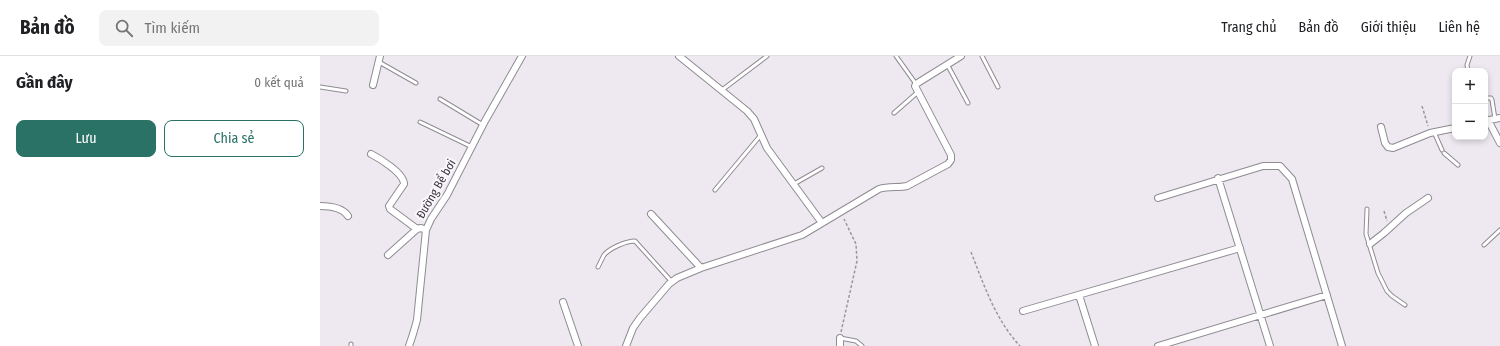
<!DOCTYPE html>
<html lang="vi">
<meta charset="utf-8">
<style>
body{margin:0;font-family:"Fira Sans Condensed",sans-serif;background:#f2f2f2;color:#202124}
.controls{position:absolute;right:12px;top:12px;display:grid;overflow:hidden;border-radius:8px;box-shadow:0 2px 6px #0003}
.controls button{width:36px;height:36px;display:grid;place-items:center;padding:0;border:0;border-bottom:1px solid #e0e0e0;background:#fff;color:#202124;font:20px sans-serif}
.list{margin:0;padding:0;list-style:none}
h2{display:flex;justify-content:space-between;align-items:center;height:52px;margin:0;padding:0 16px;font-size:17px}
h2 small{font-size:13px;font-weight:400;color:#757577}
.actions{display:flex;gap:8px;padding:12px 16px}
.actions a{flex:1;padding:9px 0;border:1px solid #2a7166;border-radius:8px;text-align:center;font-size:14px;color:#2a7166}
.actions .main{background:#2a7166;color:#fff}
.icon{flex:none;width:22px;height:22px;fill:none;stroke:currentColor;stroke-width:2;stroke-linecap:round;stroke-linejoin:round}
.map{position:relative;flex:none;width:1180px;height:290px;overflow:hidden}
header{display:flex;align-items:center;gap:24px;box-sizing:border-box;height:56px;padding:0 20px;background:#fff;border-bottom:1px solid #e0e0e0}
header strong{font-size:19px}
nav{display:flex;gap:22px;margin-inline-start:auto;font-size:14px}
.search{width:280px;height:36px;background:#f2f2f2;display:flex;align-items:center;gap:10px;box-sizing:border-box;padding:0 14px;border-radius:8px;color:#757577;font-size:15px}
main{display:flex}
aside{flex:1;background:#fff}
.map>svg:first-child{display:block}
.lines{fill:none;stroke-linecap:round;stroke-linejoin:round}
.service-casing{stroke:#8f8b92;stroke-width:5}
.minor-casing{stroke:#8f8b92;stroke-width:8}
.path{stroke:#9a979c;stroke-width:1.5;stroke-dasharray:3 2;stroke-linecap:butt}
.service{stroke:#fff;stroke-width:3}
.minor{stroke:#fff;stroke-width:6}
.labels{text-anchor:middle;stroke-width:4;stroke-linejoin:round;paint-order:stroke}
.street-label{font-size:12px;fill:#3a383b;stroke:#fbf6fe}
</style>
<header>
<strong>Bản đồ</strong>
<div class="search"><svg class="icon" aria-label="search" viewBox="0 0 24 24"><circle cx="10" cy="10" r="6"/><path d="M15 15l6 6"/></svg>Tìm kiếm</div>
<nav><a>Trang chủ</a><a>Bản đồ</a><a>Giới thiệu</a><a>Liên hệ</a></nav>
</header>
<main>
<aside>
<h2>Gần đây<small>0 kết quả</small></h2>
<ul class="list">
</ul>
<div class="actions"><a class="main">Lưu</a><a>Chia sẻ</a></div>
</aside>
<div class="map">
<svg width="1180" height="290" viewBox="0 0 1180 290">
<rect width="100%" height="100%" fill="#eee9f1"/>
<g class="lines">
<defs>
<path id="service" d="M576,0l20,28
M662,0l16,31
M59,6l37,21
M627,8l21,39
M1148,15l-1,-6 3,-9
M0,31l26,4
M402,34l45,-34
M1165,42h6l1,2 3,19
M120,43l43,26
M574,57l24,-21
M100,66l52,25
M1114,76l8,18
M1124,97l14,12
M474,128l28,-16
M395,134l45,-54
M1047,153l-1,25 12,39 9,18 5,5 13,9
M1164,189l16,-15
M278,211c2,-4 4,-8 6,-12 6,-7 22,-14 31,-14l37,41
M520,282l16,3 6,5
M31,288v2"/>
<path id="minor" d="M359,0l68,55 7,8 13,29 55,75
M53,29l7,-29
M1168,64l12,23
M1165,65l15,-3
M1061,71l4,16 3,4 5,1 37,-15 25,-5
M51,98c8,4 33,19 33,30l-15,22 1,3 27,20
M898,122l52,168
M838,142l105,-32h17l12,13 50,167
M0,150c10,0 22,1 28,10
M331,158l50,54
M1050,188l14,-11 22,-20 22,-15
M68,199l29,-26 4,-1 5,2
M759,239l16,51
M243,246l15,44
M703,255l217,-63
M89,290l4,-12 4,-14 9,-90 5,-11 16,-24 38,-74 37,-65
M306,290l7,-18 7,-10 29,-34 8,-6 24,-10 101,-33 77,-46c10,-3 19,-1 28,-3l41,-22 3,-4v-5l-36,-69 1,-2 45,-28
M520,290v-8
M838,290l169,-51"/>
</defs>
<!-- service casing -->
<use href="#service" class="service-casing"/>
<!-- minor casing -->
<use href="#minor" class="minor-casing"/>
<!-- path -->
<path class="path" d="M1102,50l6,20
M1064,155l3,10
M651,196c13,33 24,67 49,94
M521,276l16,-71 -1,-17 -12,-25"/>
<!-- service -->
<use href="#service" class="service"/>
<!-- minor -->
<use href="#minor" class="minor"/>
</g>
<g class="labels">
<!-- street labels -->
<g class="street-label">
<text transform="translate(116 133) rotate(-60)" y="4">Đường Bể bơi</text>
</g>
</g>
</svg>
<div class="controls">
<button>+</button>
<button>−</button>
</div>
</div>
</main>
